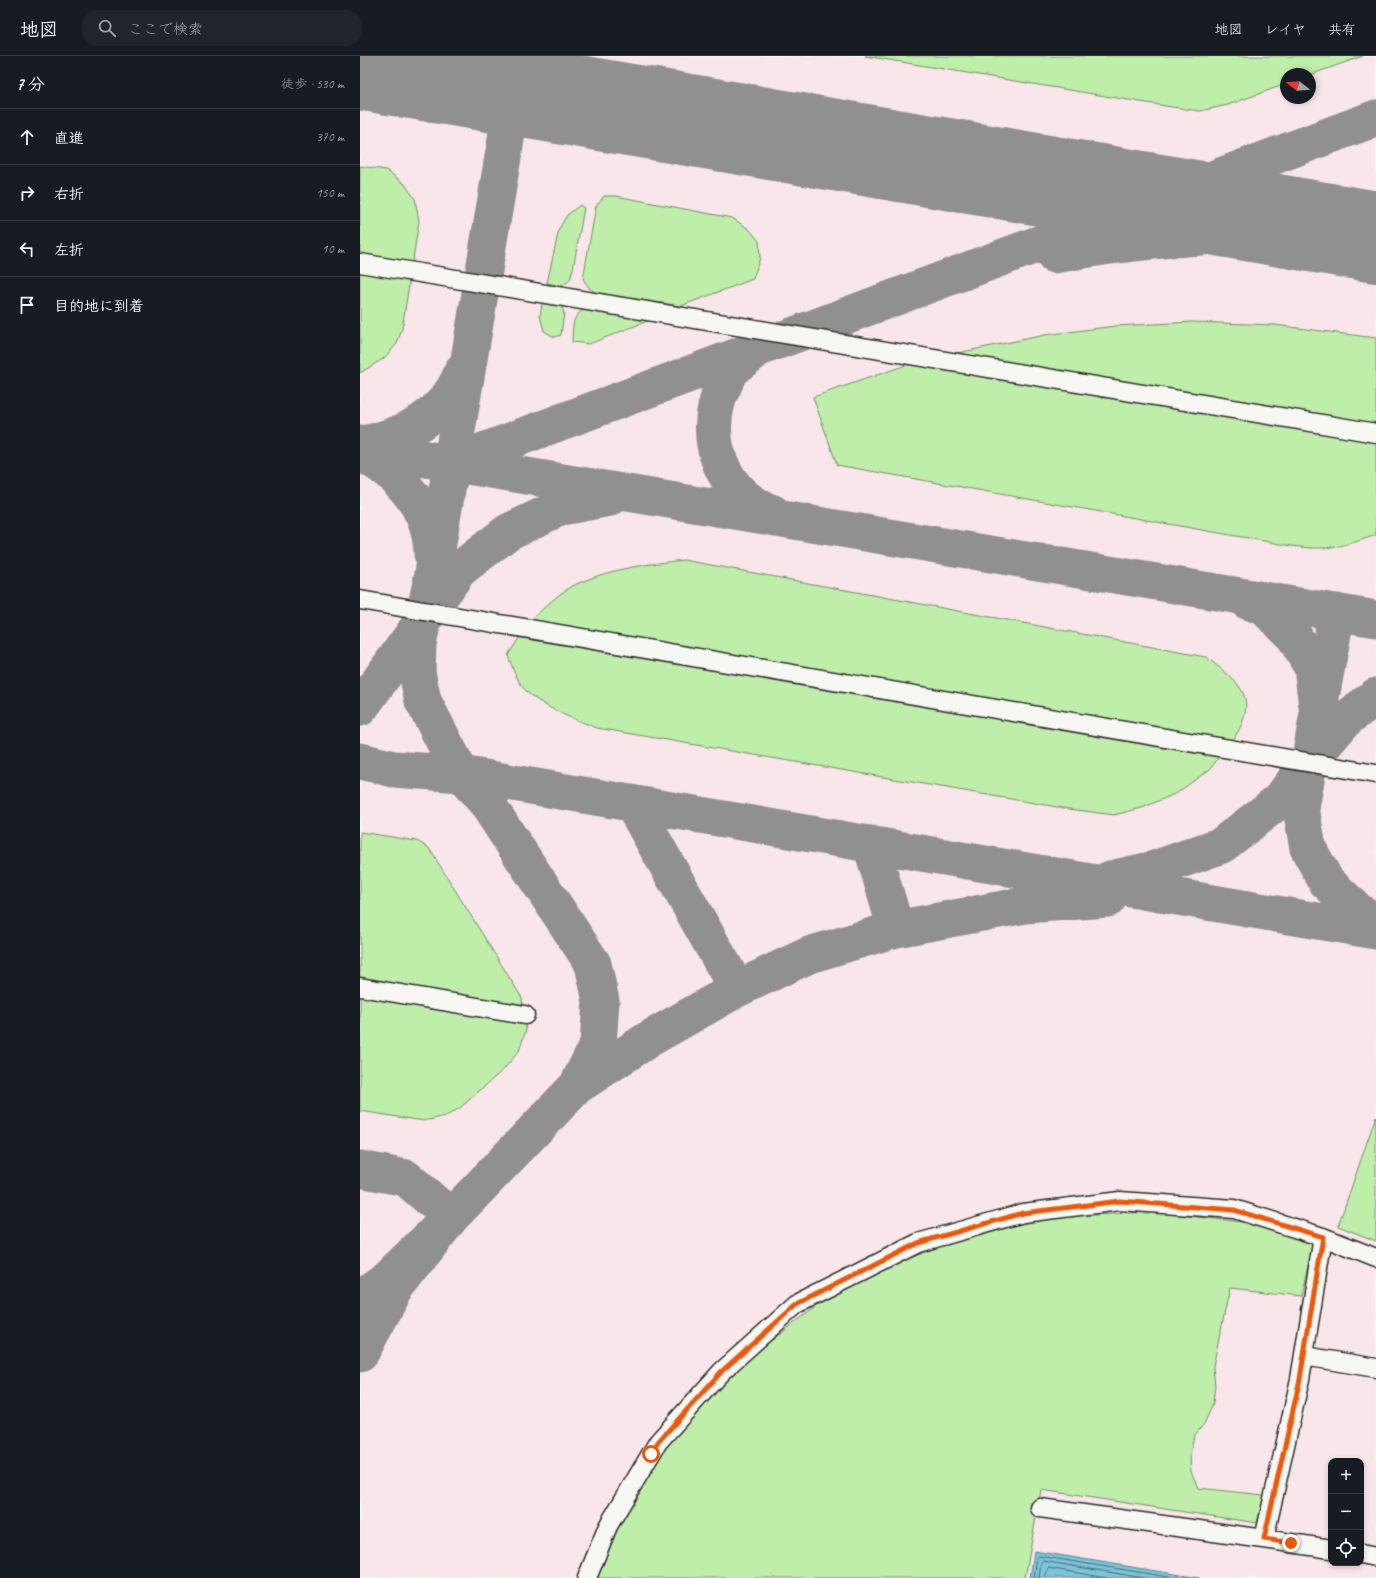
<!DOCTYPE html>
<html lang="ja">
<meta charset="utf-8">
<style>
body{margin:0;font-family:Caveat,"Klee One",sans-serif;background:#20242c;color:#f1f3f6}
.controls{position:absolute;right:12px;bottom:12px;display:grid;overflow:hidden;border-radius:8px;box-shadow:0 2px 6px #0003}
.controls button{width:36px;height:36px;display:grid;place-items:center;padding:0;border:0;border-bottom:1px solid #363941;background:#171b24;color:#f1f3f6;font:20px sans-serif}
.compass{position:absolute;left:920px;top:12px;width:36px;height:36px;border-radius:50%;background:#171b24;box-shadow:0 2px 6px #0003;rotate:287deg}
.stop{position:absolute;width:12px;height:12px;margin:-9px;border:3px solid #ea580c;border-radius:50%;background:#fff}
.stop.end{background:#ea580c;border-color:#fff;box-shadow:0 1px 4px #0008}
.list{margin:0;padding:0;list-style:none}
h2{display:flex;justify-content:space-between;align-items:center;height:52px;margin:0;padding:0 16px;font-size:17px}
h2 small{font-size:13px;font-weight:400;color:#9ea1a6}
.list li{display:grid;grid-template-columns:26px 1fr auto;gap:12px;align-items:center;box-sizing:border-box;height:56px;padding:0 16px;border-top:1px solid #363941}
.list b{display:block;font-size:15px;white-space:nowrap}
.list em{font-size:13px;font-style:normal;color:#9ea1a6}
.icon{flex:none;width:22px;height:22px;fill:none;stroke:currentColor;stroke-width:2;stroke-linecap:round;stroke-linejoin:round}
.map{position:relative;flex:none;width:1016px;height:1522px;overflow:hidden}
header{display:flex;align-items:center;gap:24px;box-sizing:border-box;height:56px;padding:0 20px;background:#171b24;border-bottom:1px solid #363941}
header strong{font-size:19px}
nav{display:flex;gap:22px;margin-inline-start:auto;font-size:14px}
.search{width:280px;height:36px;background:#20242c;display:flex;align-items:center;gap:10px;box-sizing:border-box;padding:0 14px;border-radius:16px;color:#9ea1a6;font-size:15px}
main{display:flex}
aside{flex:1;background:#171b24}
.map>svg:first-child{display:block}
.built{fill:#f8e6ea;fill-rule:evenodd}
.green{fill:#bfedaa;stroke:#758c6a}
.water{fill:#7ac5d9;stroke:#5a8793}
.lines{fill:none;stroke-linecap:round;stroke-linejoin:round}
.shore{stroke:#4b6971;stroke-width:1}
.taxiway{stroke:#90908e;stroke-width:37}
.runway{stroke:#90908e;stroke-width:92}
.minor-casing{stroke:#2b2b2b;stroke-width:21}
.minor{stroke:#f6f6f2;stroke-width:18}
.route{stroke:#ea580c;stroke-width:5}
</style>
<header>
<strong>地図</strong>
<div class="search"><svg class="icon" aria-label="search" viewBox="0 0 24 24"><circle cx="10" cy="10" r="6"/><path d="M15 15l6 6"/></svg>ここで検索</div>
<nav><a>地図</a><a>レイヤ</a><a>共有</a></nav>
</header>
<main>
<aside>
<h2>7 分<small>徒歩 · 530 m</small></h2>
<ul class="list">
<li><svg class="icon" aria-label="ahead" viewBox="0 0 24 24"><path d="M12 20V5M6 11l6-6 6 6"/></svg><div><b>直進</b></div><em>370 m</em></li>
<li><svg class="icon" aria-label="right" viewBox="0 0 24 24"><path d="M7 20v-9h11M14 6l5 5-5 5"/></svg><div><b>右折</b></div><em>150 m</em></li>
<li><svg class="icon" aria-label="left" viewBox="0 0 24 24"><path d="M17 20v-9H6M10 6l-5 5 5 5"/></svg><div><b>左折</b></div><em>10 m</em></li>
<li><svg class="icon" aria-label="arrive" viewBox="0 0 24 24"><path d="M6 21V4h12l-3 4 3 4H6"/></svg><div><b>目的地に到着</b></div></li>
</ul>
</aside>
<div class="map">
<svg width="1016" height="1522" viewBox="0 0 1016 1522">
<rect width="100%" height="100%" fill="#f6f6f2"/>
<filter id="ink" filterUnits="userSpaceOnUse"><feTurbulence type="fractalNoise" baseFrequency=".025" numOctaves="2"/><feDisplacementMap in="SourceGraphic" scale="8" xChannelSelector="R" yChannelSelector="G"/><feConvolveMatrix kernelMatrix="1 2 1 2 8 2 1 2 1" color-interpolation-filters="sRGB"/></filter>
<g filter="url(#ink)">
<!-- built -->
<path class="built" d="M0,0h1016v1522h-1016zM926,18h24v24h-24zM971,1405h30v102h-30z"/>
<!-- green -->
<path class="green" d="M505,0h498l-53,19 -24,-1v10l-58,21 -28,6 -35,-5z
M0,110l26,4 19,14 10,15 4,22 -17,108 -5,15 -14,15 -23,14z
M244,140h12l116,22 17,11 10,12 1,17 -7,21 -72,27 -84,-13 -7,-4 -7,-10 13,-73z
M220,149l4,3 -11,61 -3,11 -8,6 -15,-3 12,-54 8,-14z
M183,242l18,6 3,9 -3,22 -7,2 -10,-6 -4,-15z
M229,251l66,11 -66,26 -17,-2c1,-18 -1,-27 17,-35z
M832,266l83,3 101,13v197c-34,12 -48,16 -84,11l-455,-81 -24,-68 105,-36 127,-26 70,-9z
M324,504l522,97c39,30 54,42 24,88l-700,-124c15,-14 30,-30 49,-38 33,-15 70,-19 105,-23z
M163,576l700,120 -13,17 -33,24 -35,15 -28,7 -45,-6 -472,-81c-23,-9 -49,-18 -69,-35 -10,-9 -16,-26 -20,-38z
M0,776l57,9 12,7 93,150 4,32 -7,21 -15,18 -44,39 -14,8 -22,5 -64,-10z
M1016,1060v125l-38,-15z
M791,1156l92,10 71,17 -13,57 -71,-8 -17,78 2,20 -2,18 -9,20 -10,12 -4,19 1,16 7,17 66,7 -7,28 -216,-33 -16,88h-429l12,-31 51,-94 84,-91 83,-63 71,-36 67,-26 89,-20z"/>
<!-- water -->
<path class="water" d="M674,1495l165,27h-169z"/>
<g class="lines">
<!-- shore -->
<path class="shore" d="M674,1522l3,-21 2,-1 136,22
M679,1522l2,-15 2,-2 101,17
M685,1522l3,-10 59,10"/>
<!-- taxiway -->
<path class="taxiway" d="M160,0l-87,517 -15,71 -1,28 6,29 38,73 25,28 107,162 8,37 -3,43 -21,42
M694,199c105,-19 215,-26 322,-14
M395,295c-7,6 -17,12 -24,19 -4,5 -6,14 -9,19 -22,49 0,106 51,124
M2,388c42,-7 84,-29 100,-72
M0,392l1016,171
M0,396c39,22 71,55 72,102
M91,407l925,-345
M887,545l17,6 30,29 18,31 6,47 -17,94 7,40 18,33 32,30 18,11
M961,641l16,-85
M0,652l99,-138 49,-38 53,-25 49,-9
M0,705l34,8 67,5 915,157
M272,747l105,186
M511,788l25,85
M750,823l45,-10 67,-24 58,-45 28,-37 37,-43 31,-24
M0,1113l46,9 45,39 -64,62 -27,19
M0,1298l35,-65 56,-72 126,-131 72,-47 88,-50 72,-34 87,-26 129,-24 83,-6"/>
<!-- runway -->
<path class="runway" d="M0,8l1016,173"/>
<defs>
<path id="minor" d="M0,207l1016,170
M0,544l1016,174
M0,931l165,28
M944,1300l72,12
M680,1452l224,31 67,10
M904,1483l36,-160 23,-142 53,21
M1001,1498l15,3
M227,1522l21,-52 50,-84 64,-71 75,-67 121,-61 105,-30 97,-12 114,8 89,28"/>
</defs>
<!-- minor casing -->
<use href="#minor" class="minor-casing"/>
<!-- minor -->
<use href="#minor" class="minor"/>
</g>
</g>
<g class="lines" filter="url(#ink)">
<!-- route -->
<path class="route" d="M291,1398l7,-12 64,-71 75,-67 121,-61 105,-30 97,-12 114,9 89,27 -23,142 -36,160 27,4"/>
</g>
</svg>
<div class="controls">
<button>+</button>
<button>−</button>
<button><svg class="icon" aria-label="locate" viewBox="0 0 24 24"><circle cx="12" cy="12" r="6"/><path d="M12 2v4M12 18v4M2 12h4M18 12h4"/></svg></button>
</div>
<svg class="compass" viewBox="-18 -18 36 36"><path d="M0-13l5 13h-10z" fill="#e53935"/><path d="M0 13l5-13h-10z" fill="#9ea1a6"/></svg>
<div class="stop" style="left:291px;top:1398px"></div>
<div class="stop end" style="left:931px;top:1487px"></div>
</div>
</main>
